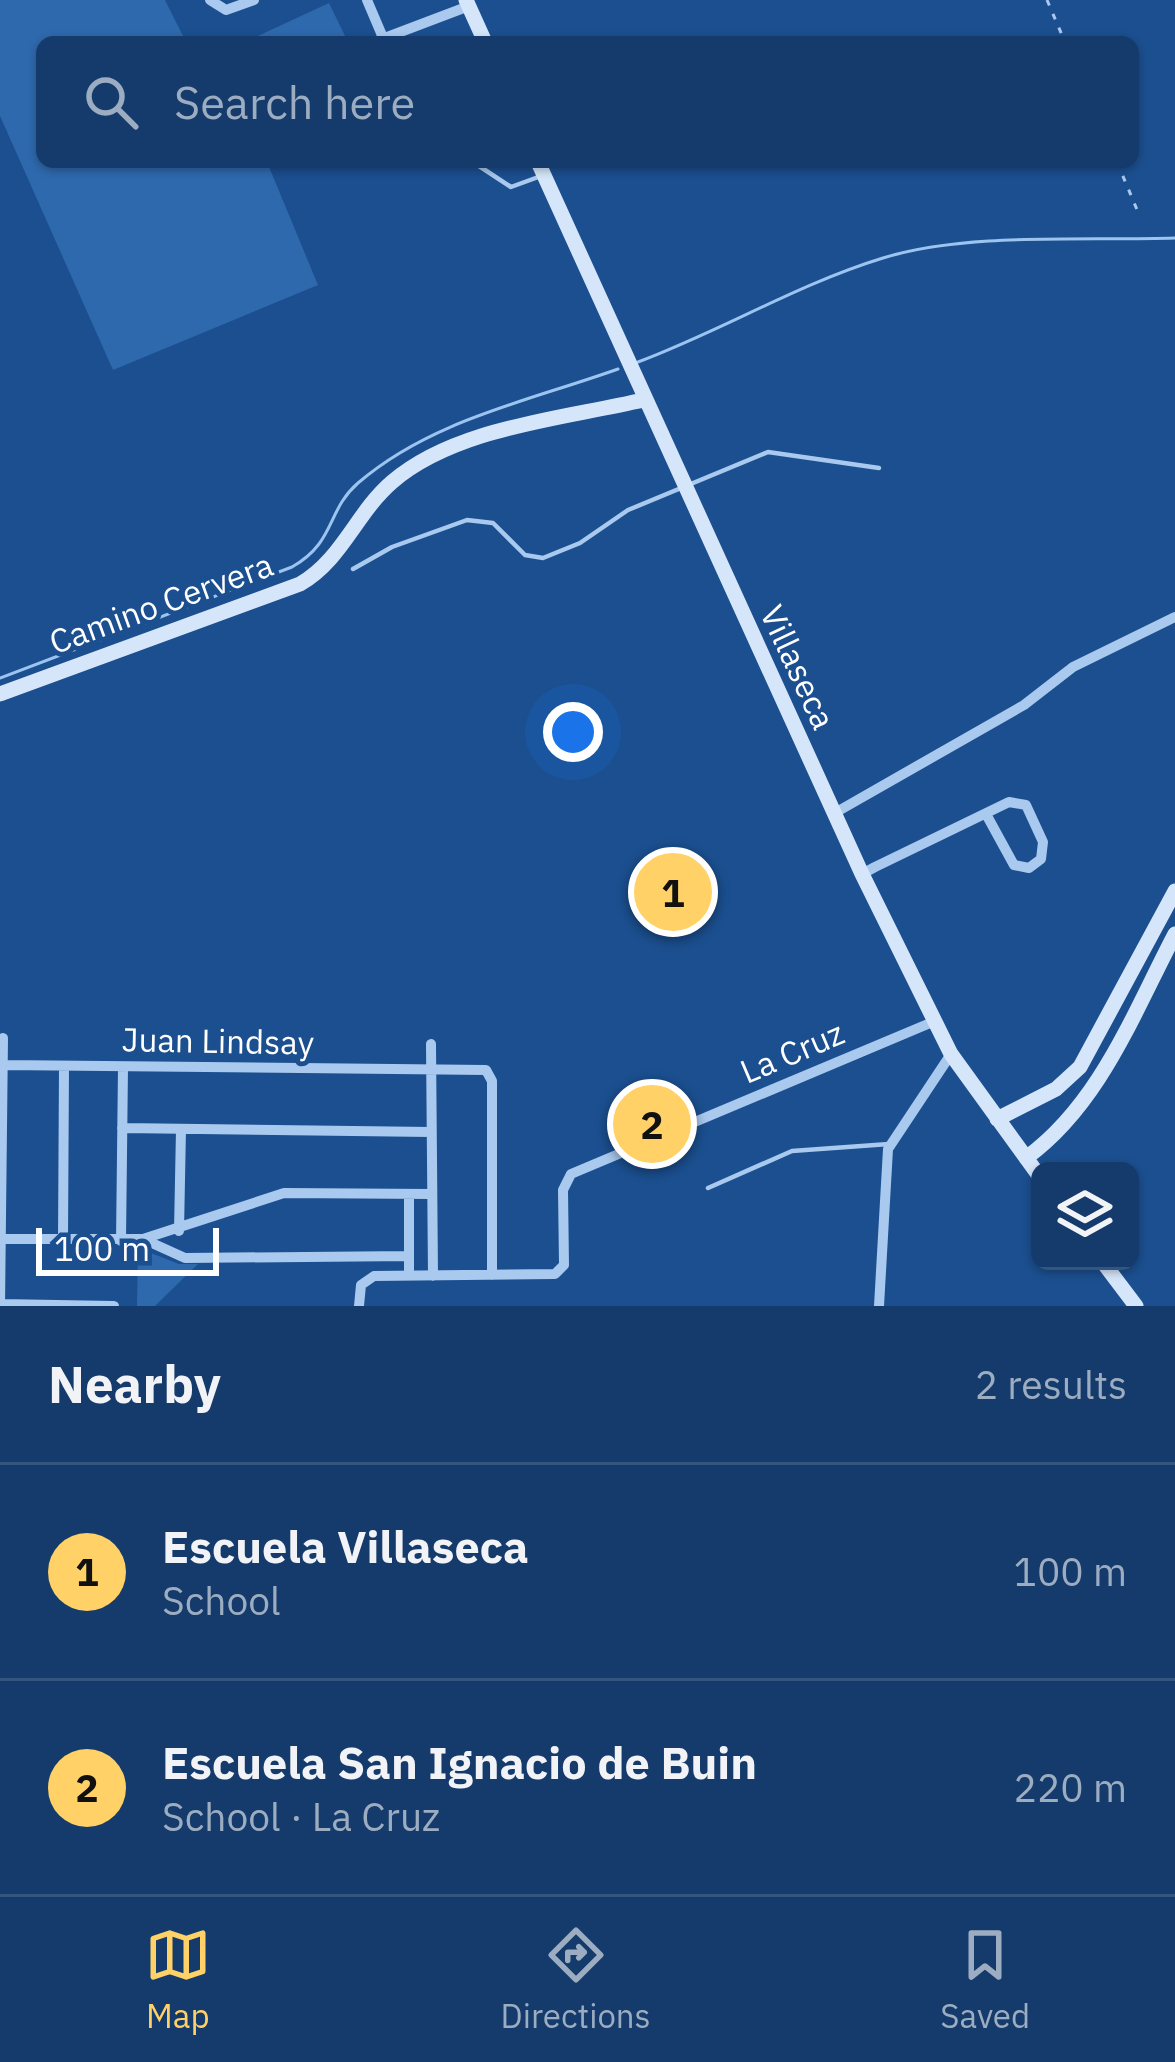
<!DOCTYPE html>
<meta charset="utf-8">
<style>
body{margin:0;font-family:"IBM Plex Sans",sans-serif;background:#214673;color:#f1f3f6}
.controls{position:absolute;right:36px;bottom:36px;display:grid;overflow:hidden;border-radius:18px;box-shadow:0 3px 9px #0004}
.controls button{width:108px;height:108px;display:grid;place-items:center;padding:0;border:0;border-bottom:3px solid #33557e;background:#143b6b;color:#f1f3f6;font:60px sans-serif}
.scale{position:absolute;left:36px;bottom:30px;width:183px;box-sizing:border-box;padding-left:12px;border:6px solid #fff;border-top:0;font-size:33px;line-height:42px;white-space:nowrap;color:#fff;-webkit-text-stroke:9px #1b4f8f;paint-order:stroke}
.you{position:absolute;left:573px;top:732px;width:42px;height:42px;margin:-30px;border:9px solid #fff;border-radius:50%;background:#1a73e8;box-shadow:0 0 0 18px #1a73e833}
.badge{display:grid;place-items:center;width:78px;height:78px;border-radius:50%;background:#ffd166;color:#111;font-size:39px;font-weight:700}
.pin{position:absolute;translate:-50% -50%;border:6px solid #fff;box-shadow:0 3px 12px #0006}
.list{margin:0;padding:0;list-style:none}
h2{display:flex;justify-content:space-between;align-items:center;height:156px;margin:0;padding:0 48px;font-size:51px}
h2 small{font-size:39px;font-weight:400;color:#9dadc1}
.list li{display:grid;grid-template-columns:78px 1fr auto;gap:36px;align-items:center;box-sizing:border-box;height:216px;padding:0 48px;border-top:3px solid #33557e}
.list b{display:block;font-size:45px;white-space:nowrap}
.list p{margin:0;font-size:39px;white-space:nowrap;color:#9dadc1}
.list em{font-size:39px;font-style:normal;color:#9dadc1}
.icon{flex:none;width:66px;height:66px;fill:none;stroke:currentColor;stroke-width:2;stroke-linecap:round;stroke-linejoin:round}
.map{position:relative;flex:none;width:1175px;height:1306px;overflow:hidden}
.search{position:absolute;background:#143b6b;box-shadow:0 3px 9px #0004;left:36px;right:36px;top:36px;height:132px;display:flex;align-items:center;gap:30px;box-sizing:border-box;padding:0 42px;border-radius:18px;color:#9dadc1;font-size:45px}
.sheet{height:588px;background:#143b6b}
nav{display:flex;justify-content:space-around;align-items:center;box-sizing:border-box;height:168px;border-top:3px solid #33557e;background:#143b6b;font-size:33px;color:#9dadc1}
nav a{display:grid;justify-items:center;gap:6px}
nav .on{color:#ffd166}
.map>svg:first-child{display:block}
.green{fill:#2e69ad}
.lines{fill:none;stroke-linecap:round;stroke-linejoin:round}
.stream{stroke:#9cc4f0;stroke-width:3}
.path{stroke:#a9c9ee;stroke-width:3;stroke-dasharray:6 9;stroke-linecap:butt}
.lane{stroke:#a9c9ee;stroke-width:4.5}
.street{stroke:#a9c9ee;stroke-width:10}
.secondary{stroke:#d6e6fa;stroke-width:15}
.labels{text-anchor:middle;stroke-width:10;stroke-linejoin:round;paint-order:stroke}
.street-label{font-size:33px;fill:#fff;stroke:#1b4f8f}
</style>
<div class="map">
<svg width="1175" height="1306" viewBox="0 0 1175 1306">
<rect width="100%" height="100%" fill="#1b4f8f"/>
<!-- green -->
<path class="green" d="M0,0h165l21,42h-144v120h225l51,123 -205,85 -113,-254z
M329,3l19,39h-103z
M138,1248l41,16h19l-43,42h-18z"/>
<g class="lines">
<!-- stream -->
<path class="stream" d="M638,362c83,-31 160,-78 245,-104 86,-26 202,-17 292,-20
M0,678l292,-111c44,-25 34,-56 66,-84 73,-63 171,-82 260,-114"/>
<!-- path -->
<path class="path" d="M1047,0l18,42
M1117,162l21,50"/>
<!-- lane -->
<path class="lane" d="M473,162l38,25 30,-11
M353,569l39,-22 75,-27 26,3 32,32 18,3 37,-15 48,-33 140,-58 111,16
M708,1188l84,-37 97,-7"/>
<!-- street -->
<path class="street" d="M210,0l16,10 28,-10
M367,0l17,40
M374,42l95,-36
M833,814l191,-109 49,-38 102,-50
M862,874l13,-7 134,-65 17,3 17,37 -2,17 -12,9 -15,-3 -28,-51
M431,1044l2,232
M3,1065l483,5 6,11v194
M122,1128l309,4
M409,1194v82
M179,1231l2,-102
M0,1239h143l141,-46 147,1
M143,1239l42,19 224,-2
M63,1240l1,-174
M121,1241l2,-174
M0,1304l114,2
M0,1306l3,-268
M359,1306l2,-21 13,-9 181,-2 9,-9 -1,-75 8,-16 364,-153
M879,1306l9,-157 63,-95"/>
<!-- secondary -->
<path class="secondary" d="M466,0l19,42
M538,162l324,712 89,180 89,123
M0,694l300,-110c42,-24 56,-71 92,-102 64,-55 171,-63 251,-82
M997,1119l59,-30 24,-22 95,-176
M1026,1158c74,-54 107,-144 149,-224
M1102,1261l34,45"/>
</g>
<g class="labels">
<!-- street labels -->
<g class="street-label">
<text transform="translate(161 603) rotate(-20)" y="12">Camino Cervera</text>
<text transform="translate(798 667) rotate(65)" y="12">Villaseca</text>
<text transform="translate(218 1041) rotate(1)" y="12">Juan Lindsay</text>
<text transform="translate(792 1052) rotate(-23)" y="12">La Cruz</text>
</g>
</g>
</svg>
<div class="controls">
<button><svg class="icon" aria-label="layers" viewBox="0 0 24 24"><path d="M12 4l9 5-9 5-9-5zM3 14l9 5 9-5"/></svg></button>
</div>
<div class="scale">100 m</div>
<div class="you"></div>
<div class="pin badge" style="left:673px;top:892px">1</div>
<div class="pin badge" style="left:652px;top:1124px">2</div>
<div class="search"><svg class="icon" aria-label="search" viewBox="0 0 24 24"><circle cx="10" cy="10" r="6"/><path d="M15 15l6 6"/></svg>Search here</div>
</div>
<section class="sheet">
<h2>Nearby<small>2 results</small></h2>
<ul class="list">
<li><span class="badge">1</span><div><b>Escuela Villaseca</b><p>School</p></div><em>100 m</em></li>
<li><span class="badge">2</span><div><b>Escuela San Ignacio de Buin</b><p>School · La Cruz</p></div><em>220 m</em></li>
</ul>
</section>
<nav>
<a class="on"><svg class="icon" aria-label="map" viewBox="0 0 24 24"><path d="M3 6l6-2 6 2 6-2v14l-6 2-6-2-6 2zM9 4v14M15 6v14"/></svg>Map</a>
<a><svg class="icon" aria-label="directions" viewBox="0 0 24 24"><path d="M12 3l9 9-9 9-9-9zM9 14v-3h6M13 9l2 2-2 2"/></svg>Directions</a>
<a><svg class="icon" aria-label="saved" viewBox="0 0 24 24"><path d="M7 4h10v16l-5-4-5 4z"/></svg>Saved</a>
</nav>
